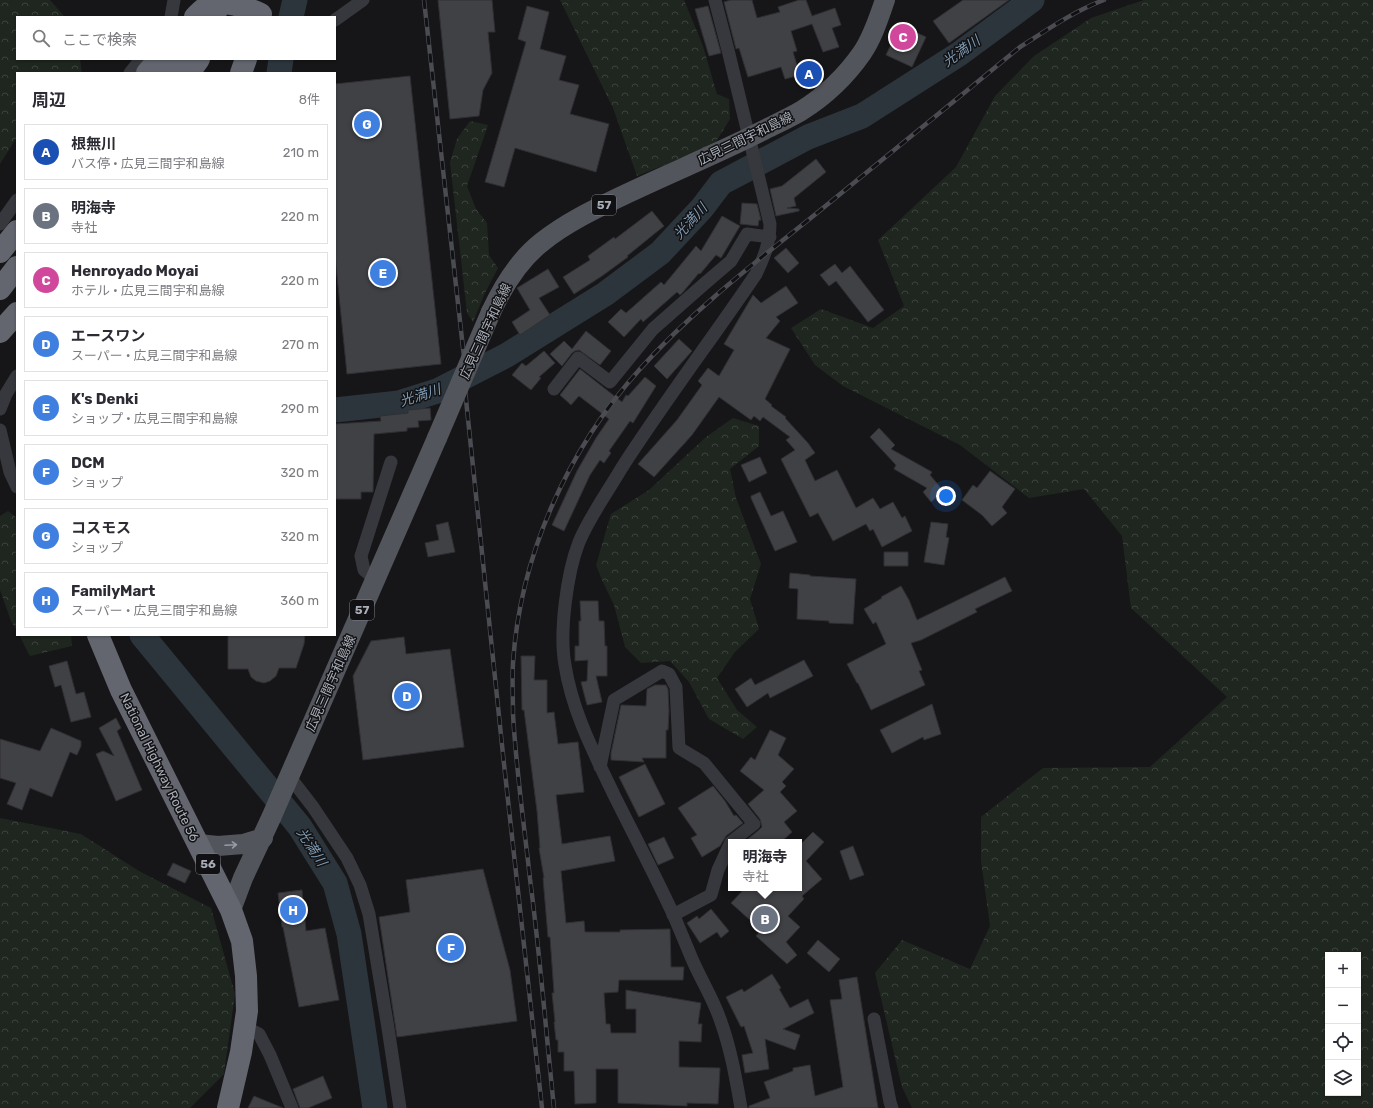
<!DOCTYPE html>
<html lang="ja">
<meta charset="utf-8">
<style>
body{margin:0;font-family:Rubik,"Noto Sans JP",sans-serif;background:#f7f7f7;color:#2b2b33}
.controls{position:absolute;right:12px;bottom:12px;display:grid;overflow:hidden;border-radius:0px;box-shadow:0 1px 3px #0004}
.controls button{width:36px;height:36px;display:grid;place-items:center;padding:0;border:0;border-bottom:1px solid #e1e1e2;background:#fff;color:#2b2b33;font:20px sans-serif}
.you{position:absolute;left:946px;top:496px;width:14px;height:14px;margin:-10px;border:3px solid #fff;border-radius:50%;background:#1a73e8;box-shadow:0 0 0 6px #1a73e833}
.badge{display:grid;place-items:center;width:26px;height:26px;border-radius:50%;background:#db2777;color:#fff;font-size:13px;font-weight:700}
.pin{position:absolute;translate:-50% -50%;border:2px solid #fff;box-shadow:0 1px 4px #0006}
.popup{position:absolute;left:728px;top:839px;width:74px;height:52px;box-sizing:border-box;display:grid;place-content:center;border-radius:0px;background:#fff;filter:drop-shadow(0 1px 3px #0005);font-size:13px;white-space:nowrap;color:#7c7c81}
.popup b{font-size:15px;color:#2b2b33}
.popup::after{content:'';position:absolute;left:50%;top:100%;margin-left:-8px;border:8px solid transparent;border-top-color:#fff}
.list{margin:0;padding:0;list-style:none}
h2{display:flex;justify-content:space-between;align-items:center;height:52px;margin:0;padding:0 16px;font-size:17px}
h2 small{font-size:13px;font-weight:400;color:#7c7c81}
.list li{display:grid;grid-template-columns:26px 1fr auto;gap:12px;align-items:center;box-sizing:border-box;height:56px;margin:0 8px 8px;padding:0 8px;border:1px solid #e1e1e2;border-radius:0px}
.list b{display:block;font-size:15px;white-space:nowrap}
.list p{margin:0;font-size:13px;white-space:nowrap;color:#7c7c81}
.list em{font-size:13px;font-style:normal;color:#7c7c81}
.icon{flex:none;width:22px;height:22px;fill:none;stroke:currentColor;stroke-width:2;stroke-linecap:round;stroke-linejoin:round}
.map{position:relative;flex:none;width:1373px;height:1108px;overflow:hidden}
.search{position:absolute;background:#fff;box-shadow:0 1px 3px #0004;left:16px;top:16px;width:320px;height:44px;display:flex;align-items:center;gap:10px;box-sizing:border-box;padding:0 14px;border-radius:0px;color:#7c7c81;font-size:15px}
.panel{position:absolute;background:#fff;box-shadow:0 1px 3px #0004;left:16px;top:72px;width:320px;height:564px;border-radius:0px}
.map>svg:first-child{display:block}
.forest{fill:url(#forest-crowns);fill-rule:evenodd}
.lines{fill:none;stroke-linecap:round;stroke-linejoin:round}
.river{stroke:#2c353c;stroke-width:25}
.building{fill:#404145;stroke:#303034}
.street{stroke:#37383d;stroke-width:13}
.primary{stroke:#53555c;stroke-width:20}
.highway{stroke:#63666e;stroke-width:22}
.rail-casing{stroke:#4a4c52;stroke-width:4.5}
.rail{stroke:#111113;stroke-width:3;stroke-dasharray:9;stroke-linecap:butt}
.primary-bridge{stroke:#53555c;stroke-width:20}
.highway-bridge{stroke:#63666e;stroke-width:22}
.oneway{stroke:#979ba6}
.labels{text-anchor:middle;stroke-width:3;stroke-linejoin:round;paint-order:stroke}
.shield{fill:#111113;stroke:#7b7e86;stroke-width:1}
.shield-label{font-size:12px;font-weight:bold;fill:#a8adb8}
.street-label{font-size:13px;fill:#a8adb8;stroke:#111113}
.water-label{font-size:14px;font-style:italic;fill:#7f9bb3;stroke:#111113}
</style>
<div class="map">
<svg width="1373" height="1108" viewBox="0 0 1373 1108">
<defs>
<pattern id="forest-crowns" width="20" height="18" patternUnits="userSpaceOnUse"><rect width="20" height="18" fill="#1e261f"/><path d="M2 6a3 3 0 1 1 6 0M12 15a3 3 0 1 1 6 0" fill="none" stroke="#3c433d"/></pattern>
</defs>
<rect width="100%" height="100%" fill="#161618"/>
<!-- forest -->
<path class="forest" d="M0,0h50l15,17h-48v42h63l2,14h-65v64l-17,27z
M560,0h124l19,46 14,48 12,5 1,20 -16,26 -77,31 -24,-68z
M1144,0h229v1108h-461l-10,-21 -27,-114 27,-33 68,29 20,-43 -9,-65v-44l62,-49 107,-1 77,-70 -96,-89 -9,-72 -38,-47 -55,9 -69,-53 -117,-59 -28,-21 -24,-37 30,-19 52,19 31,-22 -26,-66 78,-73 39,-71 39,-40 57,-38zM1328,955h30v138h-30z
M470,121l18,4 -21,61 9,23 11,14 2,32 9,13 -13,25 -12,29 -6,-9 -17,-151 7,-23z
M733,418l26,8v20l-29,23 6,29 25,66 -11,35 9,30 -24,23 -18,26 20,32 20,17 -14,12 -34,-20 -20,-37 -19,-21 -29,2 -16,-16 -11,-42 -12,-25 -6,-15 15,-51 38,-24 57,-53z
M8,511l9,7v113l-6,-10 -11,-31v-74z
M19,635h52l1,11 -42,10z
M0,818l81,16 58,37 72,37 24,86 -11,80 -34,34h-190z"/>
<g class="lines">
<!-- river -->
<path class="river" d="M291,17l4,-17
M279,73l2,-14
M335,410l64,-7 38,-12 70,-36 98,-61 55,-41 42,-45 19,-25 87,-46 54,-21 97,-62 73,-54
M142,635l158,192 35,56 14,51 26,174"/>
</g>
<!-- building -->
<path class="building" d="M438,0h54l3,32h-7l4,41 -9,17 -4,26 -29,3z
M731,0h21l5,18 23,-6 -2,-5 21,-7h7l6,16 23,-8 6,17 -9,3 7,19 -16,5 -11,-28 -21,7 6,20 -4,1 7,23 -15,4 -4,-12 -33,10 -9,-29 -3,1 -12,-47z
M963,0h46l-60,43 -16,-22z
M527,6l22,6 -9,37 26,7 -7,24 20,5 -9,29 39,10 -13,48 -81,-24 -11,39 -19,-5 41,-140 -8,-3z
M708,6l13,47 -12,3 -14,-47z
M900,25l26,12 -14,30 -26,-12z
M410,76l31,288 -94,10 -12,-118v-172z
M816,159l10,13 -32,26 2,8 -9,2 12,1v2l-23,5 -6,-27 12,-3z
M742,203l15,1 4,16h-2l-1,6 -18,-2z
M652,211l12,15 -37,30 1,1 -26,19 -28,18 -11,-17 27,-17 -2,-4 26,-19 1,2z
M722,216l18,10 -19,32 -5,-3 -16,19 -1,-1 -16,19 -3,3 -3,-3 -34,30 -2,-3 -17,18 -16,-15 13,-13 5,4 35,-31 3,3 32,-39 5,5z
M786,248l13,15 -11,10 -14,-15z
M835,264l7,9 8,-7 34,44 -16,12 -32,-41 -7,5 -9,-11z
M548,269l11,18 -20,11 11,17 -30,20 -8,-13 18,-12 -13,-22z
M786,286l12,17 -22,14 4,4 -14,17 24,11 -25,50 7,6 -1,1 15,11 -1,1 23,25 7,10 -10,7 10,21 22,-11 19,38 17,-10 7,11 13,-7 9,16 3,-2 7,15 -30,16 -9,-18 -3,2 -4,-7 -33,17 -15,-28 -8,4 -29,-58 14,-9 -9,-10 4,-3 -27,-20 -3,4 -6,-5 -3,4 -32,-23 -27,38 -38,42 -16,-13 39,-44 25,-35 -4,-4 10,-13 11,8 15,-26 -10,-6 29,-49 8,8z
M586,331l25,20 -11,14 -21,-15 -4,1 -3,2 -10,13 -12,-12 14,-13 8,8z
M679,339l13,12 -25,28 -13,-13z
M544,351l11,12 -16,14 2,1 -10,12 -19,-15 10,-12 4,3z
M580,369l42,33 4,-7 2,1 17,-19 11,9 -23,37 -3,-2 -21,30 2,2 -7,10 -4,-3 -10,15 -26,56 -12,-6 25,-54 19,-33 13,-19 -30,-23 -8,9 -11,-10z
M430,408l1,12 -13,1 1,6 -12,1v3l-33,3 -1,58h-12v7h-26v-75l46,-3 -1,-5 28,-3v-3z
M879,428l16,17 -4,4 41,23 -2,3 21,25 -1,1 -11,-6 -8,7 -8,-10 4,-4 -33,-19 2,-4 -26,-28z
M760,457l7,16 -18,9 -8,-17z
M990,471l25,18 -13,18 5,6 -15,13 -10,-11 -20,-15 11,-15 4,3z
M760,492l11,24 12,-5 14,31 -22,9 -24,-53v-2z
M448,522l7,30 -27,5 -3,-14 14,-3 -3,-15z
M931,522l17,2 -2,13 3,1 -5,27 -20,-3z
M884,552h24v14h-24z
M790,573l20,2v1l46,3 -3,45 -24,-1v-2l-32,-2 1,-30 -9,-1z
M1005,577l7,14 -37,18 2,3 -56,28 -10,3 11,27 -3,1 6,14 -54,25 -13,-27h-1l-10,-19 39,-20 -10,-22 -3,2 -9,-15 18,-11 -1,-1 20,-11 8,14 8,20z
M580,601h18l1,20h5l1,25h2v30h-11l6,26 -15,3 -6,-23 6,-1 1,-21 -13,1v-15h4v-25h2z
M228,635h77l-1,9 -8,24h-17l-3,8 -6,5 -6,2 -8,-2 -5,-4 -3,-8h-20z
M404,637l2,17 44,-5 14,98 -101,13 -10,-84 18,-35z
M521,656h14l-1,24h13v33l7,-1 4,32 20,-2 6,50 -28,3 6,49 48,-8 5,25 -54,10 5,52 18,-2 1,11h35v-2l50,-1 1,38h13l-1,13h-64l-1,12 -14,1 2,31h4l1,9h25v-24h-10v-19l75,13 -3,21h4l-1,18 -22,-1v26l41,1 -2,36 -31,-1v3l-69,-3v-34h-22v34l-21,1 -1,-33h-10v-19h-6v-12h-2l-2,-18h1l-3,-29h2l-4,-56h-2l-5,-59h1l-5,-30h1l-3,-37 -13,-101h-2z
M804,660l9,16 -43,22 -2,-5 -21,14 -12,-18 16,-11 4,7z
M67,661l9,33 8,-2 7,25 -20,5 -10,-37 -6,2 -6,-21z
M655,685h11l2,4 1,22 -1,19h-2v28h-24l2,4 -33,-2v-7l10,-48 25,1 1,-17z
M932,704l9,30 -17,6 -1,-3 -31,16 -12,-23z
M116,718l5,10 -4,3 25,59 -26,11 -20,-47 7,-3 11,5 -15,-28z
M51,728l30,13v5l-4,9 -7,-3 -18,45 -22,-9 -8,22 -15,-6 9,-21 -16,-5v-39l40,12z
M770,730l16,8 -8,17 16,14 -12,13 4,4 -6,6 17,19 -13,11 8,10 -11,10h-37l15,-12 3,-3 -2,-8 -12,-15 16,-14 -24,-19 11,-14 4,3z
M645,764l20,40 -26,13 -20,-40z
M713,786l12,15 9,15 2,-1 7,8 -17,13 -6,10 -18,11 -11,-19 6,-3 -19,-27z
M813,832l11,10 -18,19 16,18 -20,17 2,3 -16,17 12,11 -14,15 11,13 -10,9 -31,-28 5,-6 -30,-27 14,-15h54v-42z
M664,837l10,21 -16,7 -10,-21z
M853,846l11,29 -14,5 -10,-29z
M173,863l18,8 -6,12 -18,-8z
M483,869l27,101 7,51 -120,16 -18,-120 31,-5 -4,-32z
M302,890l4,41 19,-3 14,72 -40,7 -16,-80h-1l-4,-34z
M711,909l18,22 -8,7 -4,-6 -17,11 -13,-20 10,-7 2,3z
M818,940l22,19 -11,13 -22,-19z
M772,974l9,14 -2,1 11,19 18,-9 6,14 -31,16 17,6 -5,15 -30,-11 4,30 -24,4 -3,-18 11,-2 -9,-27 -3,1 -15,-30 16,-8 2,3z
M857,977l21,131h-129v-2l21,-8 -6,-16 29,-11v-3l17,-3 5,31 28,-9 -13,-87 12,-1 -3,-19z
M323,1076l9,22 -24,10h-8l-7,-19z
M254,1096l29,12h-35z"/>
<g class="lines">
<!-- street -->
<path class="street" d="M715,0l13,50 42,174c0,19 -6,33 -14,50 -44,65 -92,128 -135,195 -14,24 -31,47 -42,73 -12,31 -20,90 -14,123 7,46 29,88 49,130 20,40 41,80 60,121 6,14 12,29 18,43 9,21 22,41 29,63 10,28 15,57 20,86
M171,17l3,-17
M335,20l28,-20
M130,73l11,-14
M0,224l17,-24
M554,389l24,-31 32,24 43,-53 50,-44 28,-24 16,-27 23,3
M0,409l6,-15 11,-18
M0,430l10,42 7,15
M375,579l-11,-9 -3,-14 30,-94
M600,767l14,-67 48,-29 7,3 7,13 3,61 25,15 50,61 -23,18
M289,776l24,31 34,51 13,27 9,29 19,114 12,80
M673,915l38,-20 7,-25 13,-28
M874,1019l16,83 2,6
M245,1027l14,7 11,21 22,53"/>
<!-- primary -->
<path class="primary" d="M491,312c12,-26 28,-52 51,-70 25,-20 55,-34 84,-48 46,-22 93,-41 138,-64 12,-6 25,-12 37,-19 24,-15 45,-35 61,-58 11,-16 17,-36 23,-53
M198,844l20,2 25,-2 20,-6
M231,910l12,-32 28,-60 166,-380"/>
<!-- highway -->
<path class="highway" d="M195,17c4,-4 9,-10 15,-12 17,-5 35,2 51,9
M147,73l12,-14
M168,73l11,-14
M189,73l10,-14
M241,73l5,-14
M0,252l17,-21
M0,289l17,-22
M0,332l17,-19
M98,635l23,55 110,220 11,31 4,35 1,35 -6,41 -13,56"/>
<defs>
<path id="rail" d="M424,0l40,357 1,33 39,374 38,344
M554,1108c-8,-76 -14,-153 -24,-229 -6,-55 -14,-110 -17,-165 0,-17 -1,-34 0,-51 7,-108 55,-214 127,-294 51,-57 113,-105 172,-152 70,-57 139,-113 208,-170 27,-17 54,-36 84,-47"/>
</defs>
<!-- rail casing -->
<use href="#rail" class="rail-casing"/>
<!-- rail -->
<use href="#rail" class="rail"/>
<!-- primary-bridge -->
<path class="primary-bridge" d="M437,438l54,-126"/>
<!-- highway-bridge -->
<path class="highway-bridge" d="M211,17l13,-16"/>
</g>
<!-- one-way arrows -->
<defs><path id="oneway-shaft" d="M-6 0H5M1.5-3L5.5 0L1.5 3" fill="none" stroke-width="1.6" stroke-linecap="round" stroke-linejoin="round"/></defs>
<use class="oneway" href="#oneway-shaft" transform="translate(231 845) rotate(-3)"/>
<g class="labels">
<!-- shield labels -->
<g class="shield">
<rect x="592" y="195" width="24" height="20" rx="3"/>
<rect x="350" y="600" width="24" height="20" rx="3"/>
<rect x="196" y="854" width="24" height="20" rx="3"/>
</g>
<g class="shield-label">
<text x="604" y="209">57</text>
<text x="362" y="614">57</text>
<text x="208" y="868">56</text>
</g>
<!-- street labels -->
<g class="street-label">
<text transform="translate(745 138) rotate(-26)" y="5">広見三間宇和島線</text>
<text transform="translate(485 331) rotate(-65)" y="5">広見三間宇和島線</text>
<text transform="translate(330 683) rotate(-66)" y="5">広見三間宇和島線</text>
<text transform="translate(160 767) rotate(64)" y="5">National Highway Route 56</text>
</g>
<!-- water labels -->
<g class="water-label">
<text transform="translate(961 51) rotate(-35)" y="5">光満川</text>
<text transform="translate(690 221) rotate(-48)" y="5">光満川</text>
<text transform="translate(420 395) rotate(-18)" y="5">光満川</text>
<text transform="translate(312 847) rotate(57)" y="5">光満川</text>
</g>
</g>
</svg>
<div class="controls">
<button>+</button>
<button>−</button>
<button><svg class="icon" aria-label="locate" viewBox="0 0 24 24"><circle cx="12" cy="12" r="6"/><path d="M12 2v4M12 18v4M2 12h4M18 12h4"/></svg></button>
<button><svg class="icon" aria-label="layers" viewBox="0 0 24 24"><path d="M12 4l9 5-9 5-9-5zM3 14l9 5 9-5"/></svg></button>
</div>
<div class="you"></div>
<div class="pin badge" style="left:809px;top:74px;background:#1a4fb4">A</div>
<div class="pin badge" style="left:765px;top:919px;background:#6b7280">B</div>
<div class="popup"><b>明海寺</b>寺社</div>
<div class="pin badge" style="left:903px;top:37px;background:#d1479c">C</div>
<div class="pin badge" style="left:407px;top:696px;background:#3f7fe0">D</div>
<div class="pin badge" style="left:383px;top:273px;background:#3f7fe0">E</div>
<div class="pin badge" style="left:451px;top:948px;background:#3f7fe0">F</div>
<div class="pin badge" style="left:367px;top:124px;background:#3f7fe0">G</div>
<div class="pin badge" style="left:293px;top:910px;background:#3f7fe0">H</div>
<div class="search"><svg class="icon" aria-label="search" viewBox="0 0 24 24"><circle cx="10" cy="10" r="6"/><path d="M15 15l6 6"/></svg>ここで検索</div>
<section class="panel">
<h2>周辺<small>8件</small></h2>
<ul class="list">
<li><span class="badge" style="background:#1a4fb4">A</span><div><b>根無川</b><p>バス停 · 広見三間宇和島線</p></div><em>210 m</em></li>
<li><span class="badge" style="background:#6b7280">B</span><div><b>明海寺</b><p>寺社</p></div><em>220 m</em></li>
<li><span class="badge" style="background:#d1479c">C</span><div><b>Henroyado Moyai</b><p>ホテル · 広見三間宇和島線</p></div><em>220 m</em></li>
<li><span class="badge" style="background:#3f7fe0">D</span><div><b>エースワン</b><p>スーパー · 広見三間宇和島線</p></div><em>270 m</em></li>
<li><span class="badge" style="background:#3f7fe0">E</span><div><b>K's Denki</b><p>ショップ · 広見三間宇和島線</p></div><em>290 m</em></li>
<li><span class="badge" style="background:#3f7fe0">F</span><div><b>DCM</b><p>ショップ</p></div><em>320 m</em></li>
<li><span class="badge" style="background:#3f7fe0">G</span><div><b>コスモス</b><p>ショップ</p></div><em>320 m</em></li>
<li><span class="badge" style="background:#3f7fe0">H</span><div><b>FamilyMart</b><p>スーパー · 広見三間宇和島線</p></div><em>360 m</em></li>
</ul>
</section>
</div>
